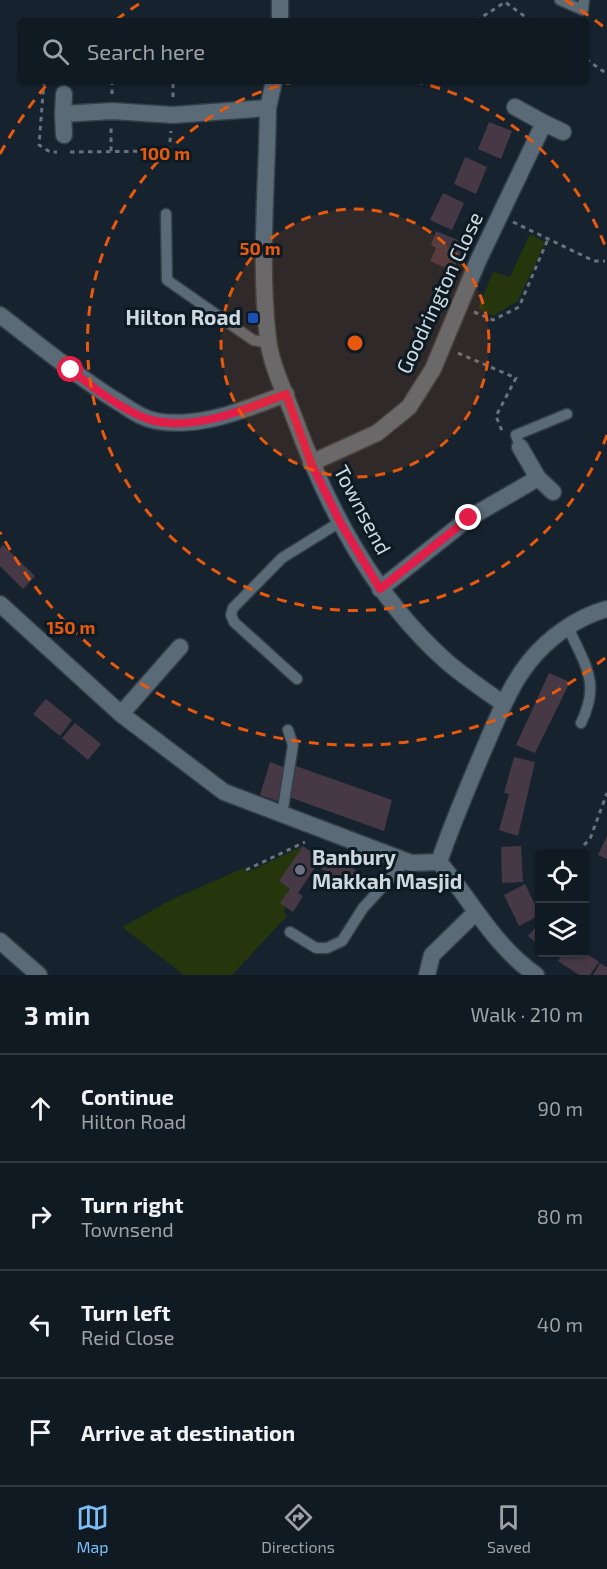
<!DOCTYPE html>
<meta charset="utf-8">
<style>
body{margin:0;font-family:"Exo 2",sans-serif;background:#19232a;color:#f1f3f6}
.controls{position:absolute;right:18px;bottom:18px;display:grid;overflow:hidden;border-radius:6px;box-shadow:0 2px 4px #0004}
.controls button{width:54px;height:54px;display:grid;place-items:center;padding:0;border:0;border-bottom:2px solid #303840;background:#101a22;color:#f1f3f6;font:30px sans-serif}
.stop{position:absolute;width:18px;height:18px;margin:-14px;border:4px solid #e11d48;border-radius:50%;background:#fff}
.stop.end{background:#e11d48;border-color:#fff;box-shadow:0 2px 6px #0008}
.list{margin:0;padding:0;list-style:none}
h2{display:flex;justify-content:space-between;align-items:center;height:78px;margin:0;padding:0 24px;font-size:26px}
h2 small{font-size:20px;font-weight:400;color:#9ca1a5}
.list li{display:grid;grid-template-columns:39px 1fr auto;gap:18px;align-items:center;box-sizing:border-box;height:108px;padding:0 24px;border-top:2px solid #303840}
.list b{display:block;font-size:22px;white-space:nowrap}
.list p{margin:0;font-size:20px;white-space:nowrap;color:#9ca1a5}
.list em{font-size:20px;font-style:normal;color:#9ca1a5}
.icon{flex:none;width:33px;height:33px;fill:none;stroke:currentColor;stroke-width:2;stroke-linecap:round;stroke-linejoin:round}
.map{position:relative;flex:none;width:607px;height:975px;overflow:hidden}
.search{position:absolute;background:#101a22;box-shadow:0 2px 4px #0004;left:18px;right:18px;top:18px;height:66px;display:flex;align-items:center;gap:15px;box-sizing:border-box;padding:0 21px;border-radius:6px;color:#9ca1a5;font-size:22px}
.sheet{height:510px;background:#101a22}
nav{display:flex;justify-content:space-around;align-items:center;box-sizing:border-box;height:84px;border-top:2px solid #303840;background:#101a22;font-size:16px;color:#9ca1a5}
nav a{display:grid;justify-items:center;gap:3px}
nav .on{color:#7bbef8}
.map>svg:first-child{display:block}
.green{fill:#25360c}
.building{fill:#463845}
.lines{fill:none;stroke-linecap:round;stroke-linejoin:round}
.service-casing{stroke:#333e46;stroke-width:13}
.minor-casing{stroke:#333e46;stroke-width:19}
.path{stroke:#67727c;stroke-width:3;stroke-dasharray:4.5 4.5;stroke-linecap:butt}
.service{stroke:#5a6a77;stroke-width:10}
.minor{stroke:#5a6a77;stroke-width:16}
.route{stroke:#e11d48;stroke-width:8}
.ring{fill:none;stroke:#e8590c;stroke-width:3;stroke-dasharray:10 8}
.transit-dot{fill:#1a4fb4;stroke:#0c1a24;stroke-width:2}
.worship-dot{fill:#6b7280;stroke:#0c1a24;stroke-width:2}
.labels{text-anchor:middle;stroke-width:6;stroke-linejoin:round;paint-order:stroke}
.street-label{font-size:21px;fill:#cfd8df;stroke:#0c1a24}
.poi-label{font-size:21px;font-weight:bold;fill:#cfd8df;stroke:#0c1a24;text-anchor:end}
.centre{fill:#e8590c;stroke:#0c1a24;stroke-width:3}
.ring-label{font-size:18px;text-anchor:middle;font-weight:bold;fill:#e8590c;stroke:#0c1a24;stroke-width:6;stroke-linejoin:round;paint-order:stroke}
</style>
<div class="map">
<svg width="607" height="975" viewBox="0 0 607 975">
<rect width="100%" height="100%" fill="#16232e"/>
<!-- green -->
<path class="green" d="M530,234l15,8 -27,59 -25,15 -15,-8 15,-36 17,5z
M303,846l-19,66 3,4 -55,59h-48l-62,-48 51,-28 71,-31 4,4z"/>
<!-- building -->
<path class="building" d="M489,122l23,9 -11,28 -23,-10z
M465,157l22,10 -11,27 -22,-10z
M443,193l21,10 -12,27 -22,-10z
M436,231l29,12 -12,28 -23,-10 6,-13 -5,-3z
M3,545l32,31 -12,13 -23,-23v-17z
M549,673l21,9 -35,71 -19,-8z
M46,699l26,21 -12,16 -27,-22z
M75,723l26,21 -13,16 -26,-22z
M514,757l21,5 -17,74 -19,-6 10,-36 -5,-1z
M270,762l16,6 -6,34 -20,-7z
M293,765l99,35 -8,31 -98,-35z
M607,836v23l-9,-4z
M303,846l18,13 -23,34 5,3 -10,16 -13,-9 10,-14 -11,-8z
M521,846l2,36 -21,1 -1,-36z
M330,855l41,24 -8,13 -20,-12 -5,10 -13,-8 5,-8 -9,-5z
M525,884l15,31 -21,11 -15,-31z
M540,922v24l-12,-10z
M564,952h20l15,10 -9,13h-11l-21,-14z
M600,963l7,4v8h-14z"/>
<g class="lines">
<defs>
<path id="service" d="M560,0l23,10 1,-10
M166,214l1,66 86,60 15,3
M520,447l-4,-12 51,-21
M568,627c17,39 33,55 13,96
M297,679l-63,-57 -3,-7 2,-7 49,-50 58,-36
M282,815l11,-70 -5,-15
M290,932l26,16h11l15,-7 21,-33 43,-47"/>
<path id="minor" d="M280,0v21
M274,81l-6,27c-1,77 -9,155 0,231 3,26 17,54 26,78 33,90 79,179 152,244 17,15 38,29 58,43
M63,114l1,-20
M544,123l19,9
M64,135l-1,-21 49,-3 61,4 95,-7
M0,315c38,29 75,60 115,85 14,8 25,18 41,21 45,8 89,-12 130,-27
M311,463l66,-30 32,-26 24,-38 45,-108 66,-138 -29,-16
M538,478l15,14
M380,589l89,-71 69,-40 -18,-31
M0,604l121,110 103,78 187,71 28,-1
M121,714l59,-67
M439,862c15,-44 33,-85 51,-127 11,-25 22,-52 39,-73 19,-24 48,-45 78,-53
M439,862c32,38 55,84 97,113
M0,941l39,34
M427,975l5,-20 44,-43"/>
</defs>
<!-- service casing -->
<use href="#service" class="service-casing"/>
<!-- minor casing -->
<use href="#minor" class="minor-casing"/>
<!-- path -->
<path class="path" d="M476,21l29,-19 26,19
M586,59l21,15
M44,81l-5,64 11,7h7
M112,94v-13
M173,97v-16
M111,151v-23
M70,152l99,-1 2,-20
M513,222l81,39h11
M474,312l19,8 26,-13 29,-68
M458,353l58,25 -20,38 6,15
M584,845l6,-6 17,-46
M246,870l59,-28"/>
<!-- service -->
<use href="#service" class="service"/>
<!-- minor -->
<use href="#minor" class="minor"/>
</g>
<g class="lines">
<!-- route -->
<path class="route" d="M71,370c21,17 57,45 84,51 43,9 91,-12 131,-27l25,69 29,59 40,67 89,-71"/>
</g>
<!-- distance rings -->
<circle cx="355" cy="343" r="134" fill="#e8590c" fill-opacity=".12"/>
<g class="ring">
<circle cx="355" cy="343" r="134"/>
<path d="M607 435A268 268 0 1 1 297 81M413 81A268 268 0 0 1 607 251"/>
<path d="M605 658A402 402 0 0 1 0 532M0 154A402 402 0 0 1 49 82M116 20A402 402 0 0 1 145 0M565 0A402 402 0 0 1 605 28"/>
</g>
<!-- markers -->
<rect class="transit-dot" x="247" y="312" width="12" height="12" rx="3"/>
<circle class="worship-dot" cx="300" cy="870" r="6"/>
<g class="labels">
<!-- street labels -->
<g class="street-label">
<text transform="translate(440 293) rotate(-65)" y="7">Goodrington Close</text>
<text transform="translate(362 510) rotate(62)" y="7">Townsend</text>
</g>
<!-- poi labels -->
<g class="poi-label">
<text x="241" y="325">Hilton Road</text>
<text x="312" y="865" text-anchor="start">Banbury<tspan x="312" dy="24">Makkah Masjid</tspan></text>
</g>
</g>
<circle cx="355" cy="343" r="9" class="centre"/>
<g class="ring-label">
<text x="165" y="160">100 m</text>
<text x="260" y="255">50 m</text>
<text x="71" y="634">150 m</text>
</g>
</svg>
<div class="controls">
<button><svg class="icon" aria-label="locate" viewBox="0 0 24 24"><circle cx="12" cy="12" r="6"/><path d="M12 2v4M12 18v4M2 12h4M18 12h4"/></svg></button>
<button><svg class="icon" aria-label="layers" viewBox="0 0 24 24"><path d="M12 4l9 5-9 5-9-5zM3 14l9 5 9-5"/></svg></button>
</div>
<div class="stop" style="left:71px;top:370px"></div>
<div class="stop end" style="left:469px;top:518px"></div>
<div class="search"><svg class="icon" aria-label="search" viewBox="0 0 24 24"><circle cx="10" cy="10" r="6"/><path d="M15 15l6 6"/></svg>Search here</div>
</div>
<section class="sheet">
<h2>3 min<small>Walk · 210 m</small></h2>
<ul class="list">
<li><svg class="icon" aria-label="ahead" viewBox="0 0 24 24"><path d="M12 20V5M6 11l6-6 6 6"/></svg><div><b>Continue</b><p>Hilton Road</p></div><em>90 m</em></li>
<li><svg class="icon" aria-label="right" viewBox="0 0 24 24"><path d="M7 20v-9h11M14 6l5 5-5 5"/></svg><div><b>Turn right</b><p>Townsend</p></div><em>80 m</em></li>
<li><svg class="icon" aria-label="left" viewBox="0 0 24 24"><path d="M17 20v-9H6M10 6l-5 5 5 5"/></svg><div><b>Turn left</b><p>Reid Close</p></div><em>40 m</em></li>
<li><svg class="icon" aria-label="arrive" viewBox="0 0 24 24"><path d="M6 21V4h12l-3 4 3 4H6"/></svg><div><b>Arrive at destination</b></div></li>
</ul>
</section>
<nav>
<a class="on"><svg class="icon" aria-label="map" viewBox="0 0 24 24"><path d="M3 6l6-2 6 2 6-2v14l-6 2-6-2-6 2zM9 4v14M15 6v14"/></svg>Map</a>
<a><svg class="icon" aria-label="directions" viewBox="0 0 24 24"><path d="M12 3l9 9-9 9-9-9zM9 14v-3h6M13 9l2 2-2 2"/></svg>Directions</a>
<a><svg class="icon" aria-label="saved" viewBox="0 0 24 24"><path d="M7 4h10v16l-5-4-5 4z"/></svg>Saved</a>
</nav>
